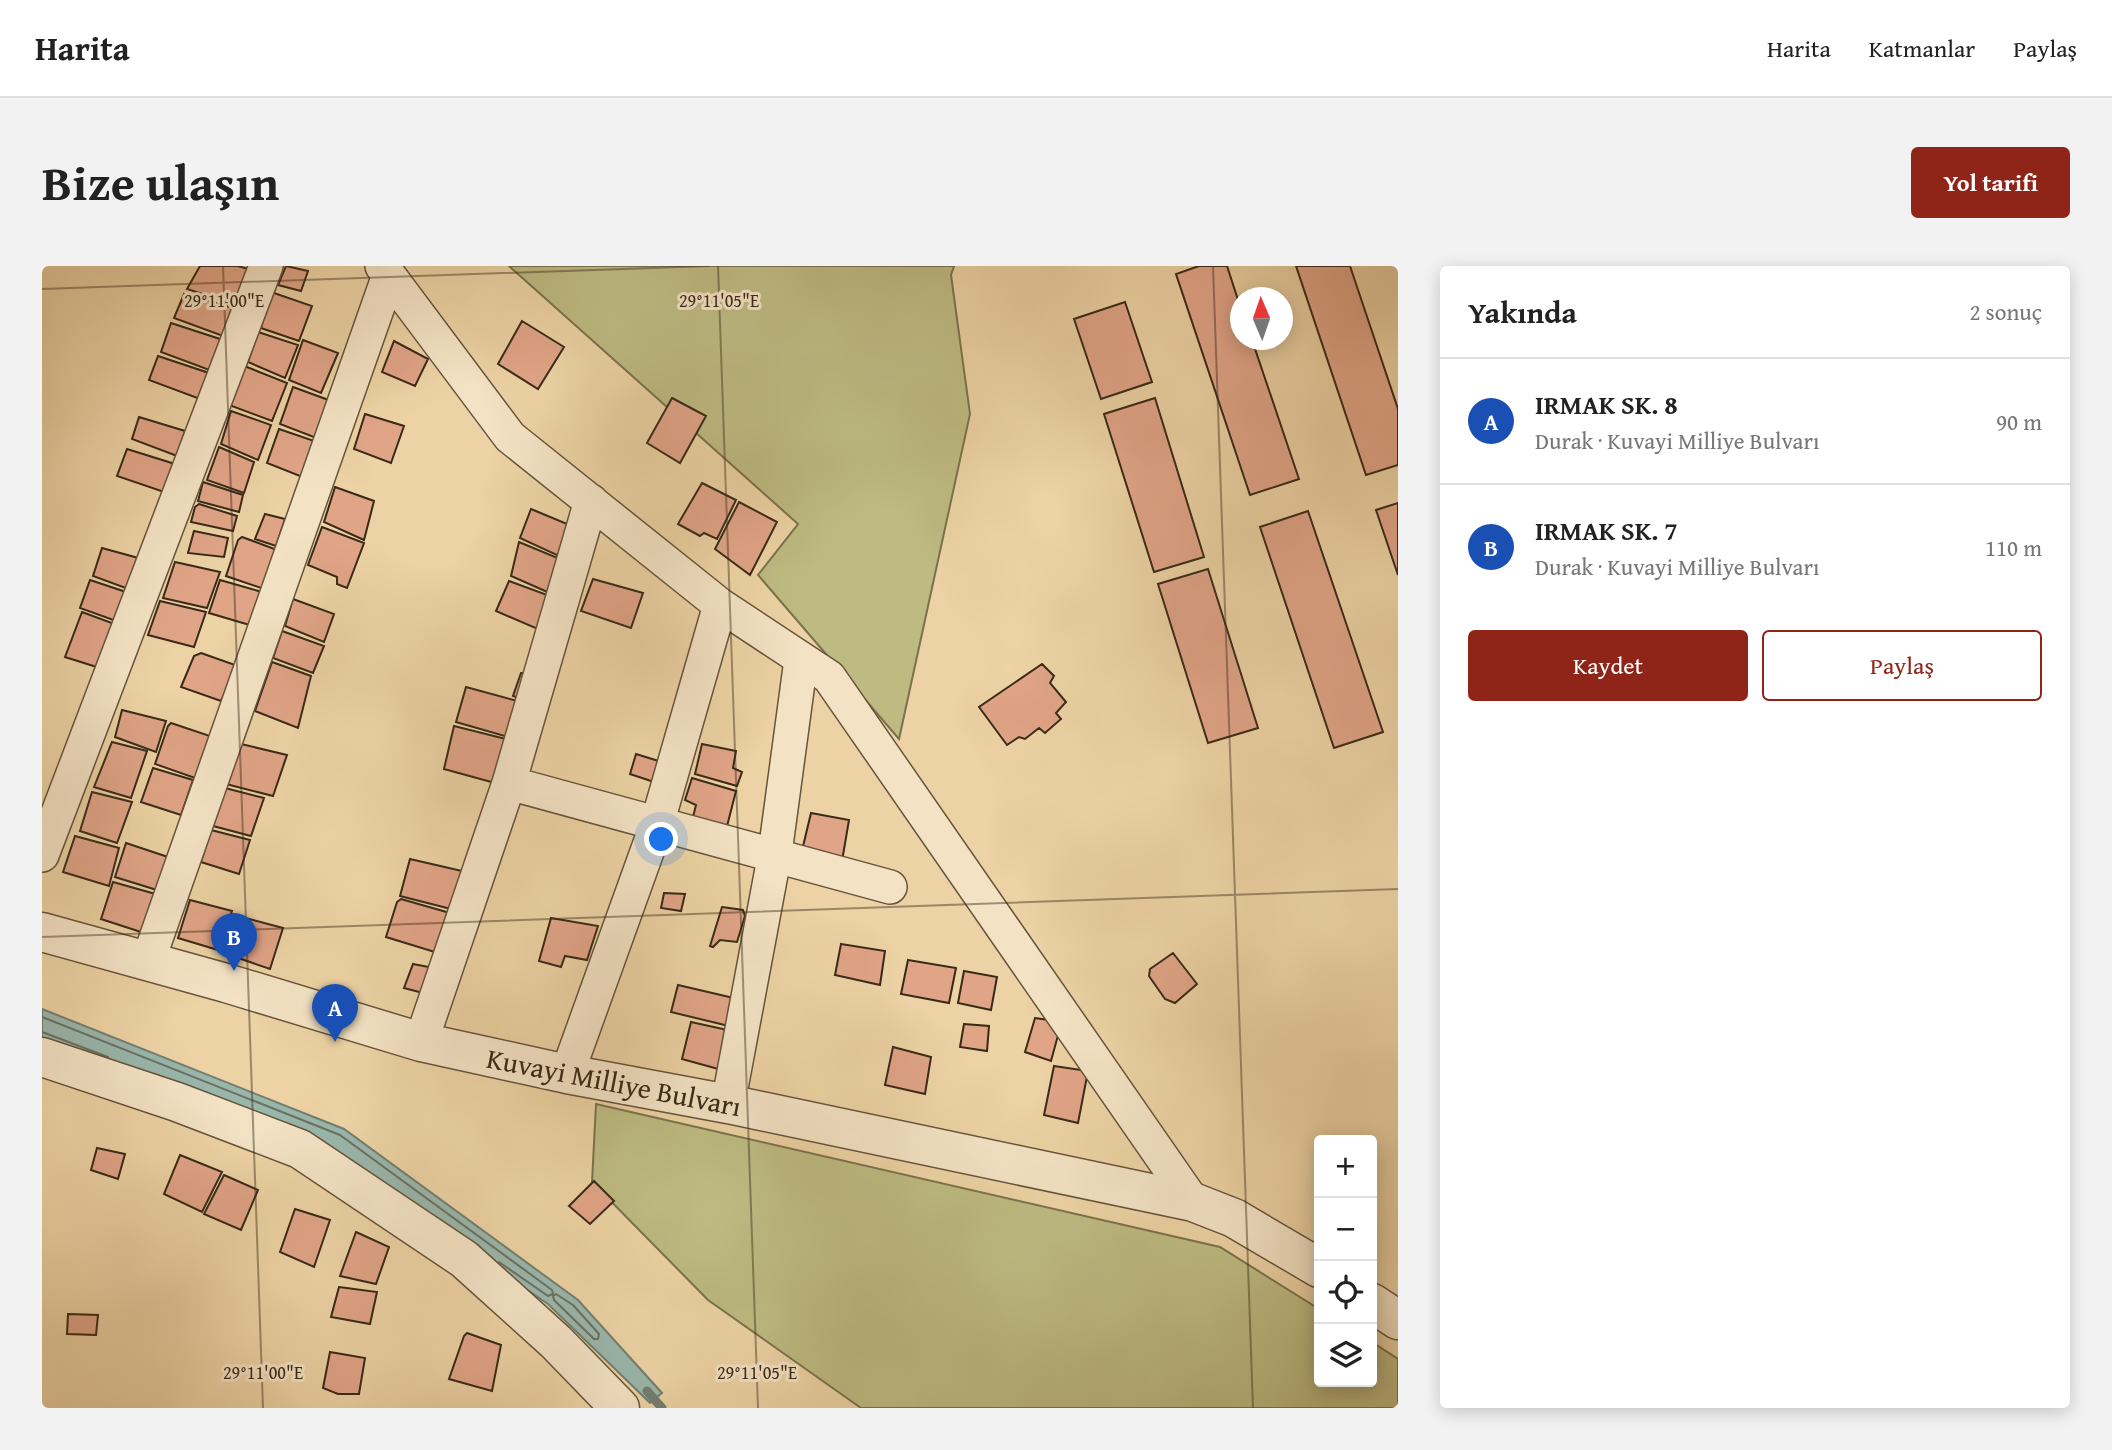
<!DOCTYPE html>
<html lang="tr">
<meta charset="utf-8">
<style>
body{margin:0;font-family:"Gentium Book Plus",serif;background:#f2f2f2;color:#222}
.controls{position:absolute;right:21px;bottom:21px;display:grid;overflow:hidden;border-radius:7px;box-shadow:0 4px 18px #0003}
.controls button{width:63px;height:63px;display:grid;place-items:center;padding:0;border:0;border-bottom:2px solid #e0e0e0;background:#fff;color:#222;font:35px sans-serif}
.compass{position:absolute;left:1188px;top:21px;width:63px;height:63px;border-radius:50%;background:#fff;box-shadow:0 4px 18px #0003;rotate:358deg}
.you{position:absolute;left:620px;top:574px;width:24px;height:24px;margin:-18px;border:5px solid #fff;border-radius:50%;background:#1a73e8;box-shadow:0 0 0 10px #1a73e833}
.badge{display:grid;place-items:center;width:46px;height:46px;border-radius:50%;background:#8f2418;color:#fff;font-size:23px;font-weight:700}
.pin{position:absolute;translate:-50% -58px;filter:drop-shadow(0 2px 4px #0008)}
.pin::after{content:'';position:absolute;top:37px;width:24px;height:21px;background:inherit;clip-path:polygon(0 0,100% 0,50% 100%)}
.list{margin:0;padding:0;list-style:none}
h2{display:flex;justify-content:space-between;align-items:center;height:91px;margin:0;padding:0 28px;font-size:30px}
h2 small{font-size:23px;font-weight:400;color:#767676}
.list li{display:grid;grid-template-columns:46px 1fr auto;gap:21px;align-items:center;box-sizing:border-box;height:126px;padding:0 28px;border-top:2px solid #e0e0e0}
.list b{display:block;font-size:26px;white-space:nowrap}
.list p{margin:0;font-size:23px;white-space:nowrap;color:#767676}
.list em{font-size:23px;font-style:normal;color:#767676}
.actions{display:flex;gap:14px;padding:21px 28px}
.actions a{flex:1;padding:16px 0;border:2px solid #8f2418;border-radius:7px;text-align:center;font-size:24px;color:#8f2418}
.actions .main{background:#8f2418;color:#fff}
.icon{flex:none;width:38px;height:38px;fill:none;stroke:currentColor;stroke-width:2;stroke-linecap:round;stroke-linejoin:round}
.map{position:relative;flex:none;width:1356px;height:1142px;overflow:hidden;border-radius:7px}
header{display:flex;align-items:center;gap:42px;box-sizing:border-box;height:98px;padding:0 35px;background:#fff;border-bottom:2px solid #e0e0e0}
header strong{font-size:33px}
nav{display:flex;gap:38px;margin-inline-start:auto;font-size:24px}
.intro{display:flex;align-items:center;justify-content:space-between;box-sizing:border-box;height:168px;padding:0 42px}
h1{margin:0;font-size:49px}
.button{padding:18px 32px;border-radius:7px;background:#8f2418;color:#fff;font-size:24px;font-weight:700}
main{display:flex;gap:42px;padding:0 42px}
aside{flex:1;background:#fff;border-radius:7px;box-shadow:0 4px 18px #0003}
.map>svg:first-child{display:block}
.green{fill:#bdba82;stroke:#7b724d;stroke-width:2}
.water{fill:#99b6ab;stroke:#737e70;stroke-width:2}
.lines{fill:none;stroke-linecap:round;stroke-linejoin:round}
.shore{stroke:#697062;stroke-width:2}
.stream{stroke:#737e70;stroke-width:9}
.building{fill:#e0a487;stroke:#392a18;stroke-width:2}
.minor-casing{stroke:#66543b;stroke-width:36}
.tertiary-casing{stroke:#66543b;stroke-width:41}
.minor{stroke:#f3e2c4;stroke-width:33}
.tertiary{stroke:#f3e2c4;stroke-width:38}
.ticks{fill:none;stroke:#392a18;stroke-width:2;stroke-opacity:0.45}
.labels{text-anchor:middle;stroke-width:6;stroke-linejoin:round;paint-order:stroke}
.street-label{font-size:28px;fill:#392a18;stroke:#f3e2c4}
.ticks-label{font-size:18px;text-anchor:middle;fill:#392a18;stroke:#f3e2c4;stroke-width:6;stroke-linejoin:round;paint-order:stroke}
</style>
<header>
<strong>Harita</strong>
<nav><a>Harita</a><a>Katmanlar</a><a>Paylaş</a></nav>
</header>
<div class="intro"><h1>Bize ulaşın</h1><a class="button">Yol tarifi</a></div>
<main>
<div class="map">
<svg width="1356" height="1142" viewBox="0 0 1356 1142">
<rect width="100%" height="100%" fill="#ecd2a4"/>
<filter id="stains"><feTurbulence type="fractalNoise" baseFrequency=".00286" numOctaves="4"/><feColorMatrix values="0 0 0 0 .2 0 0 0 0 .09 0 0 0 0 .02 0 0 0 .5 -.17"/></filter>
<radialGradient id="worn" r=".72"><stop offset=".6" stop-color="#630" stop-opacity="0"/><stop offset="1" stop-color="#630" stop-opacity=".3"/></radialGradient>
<!-- green -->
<path class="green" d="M467,0h445l-3,9 19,139 -71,325 -141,-164 40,-51z
M554,838l624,143 99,62v73h53v-40l26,17v49h-537l-153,-108 -116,-118z"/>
<!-- water -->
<path class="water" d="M0,743l302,120 234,171 84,93 -12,10 -102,-99 -226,-153 -280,-113z"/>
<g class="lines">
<!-- shore -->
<path class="shore" d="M0,751l298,118 212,155 1,4 -5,2 -49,-34
M0,766l66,25
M514,1028l17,11 26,29 -1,5h-4l-40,-39 -1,-4z"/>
<!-- stream -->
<path class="stream" d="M605,1125l15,17"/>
</g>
<!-- building -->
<path class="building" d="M158,0h38l10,3 -12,36 -49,-16z
M244,0l22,5 -7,20 -23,-6z
M1157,0h28l13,40v34h12l47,139 -49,16 -74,-221z
M1254,0h54l48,143v56l-32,10z
M229,26l41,14 -13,35 -38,-13z
M142,28l49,14 -10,28 -49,-18z
M1083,36l27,80 -51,17 -27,-80z
M480,55l42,26 -26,42 -40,-25z
M129,57l52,17 -11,31 -51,-19z
M216,66l40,13 -13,33 -37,-16z
M261,74l35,13 -17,40 -32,-13z
M352,75l34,18 -13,27 -33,-14z
M116,90l51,17 -9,26 -51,-19z
M200,99l45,18 -15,38 -43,-16z
M251,121l41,15 -10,39 -44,-17z
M630,132l34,18 -26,47 -33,-20z
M1113,132l49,159 -50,15 -50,-158z
M189,145l40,14 -13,35 -37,-16z
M323,148l39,12 -13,37 -37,-14z
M97,151l46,14 -8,25 -45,-17z
M237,163l44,15 -13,36 -43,-17z
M177,181l35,15 -10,31 -37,-13z
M85,183l48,15 -8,29 -50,-17z
M161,216l40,13 -4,17 -41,-11z
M660,217l34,17 -19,39 -13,-6 -4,3 -22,-12z
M293,221l39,14 -10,39 -40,-18z
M697,236l38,20 -27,53 -35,-26z
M1356,237v72l-22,-65z
M157,238l38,12 -4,15 -42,-9 4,-15z
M489,243l41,17 -11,31 -41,-19z
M1266,245l75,221 -49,16 -74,-221z
M223,248l20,5 -9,27 -21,-7z
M280,261l42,16 -17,45 -10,-4v-7l-29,-12z
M152,265l34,7 -4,19 -36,-4z
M200,271l38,14 -13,39 -41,-14 12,-36z
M477,276l41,17 -8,35 -41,-18z
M60,282l40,11 -11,31 -38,-14z
M133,296l45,10 -13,36 -44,-10z
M1166,303l50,159 -50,15 -50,-159z
M551,313l50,14 -12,35 -50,-17z
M48,314l36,12 -10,29 -36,-13z
M178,314l42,12 -9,34 -44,-13z
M467,315l41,15 -10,34 -44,-19z
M251,333l41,15 -10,28 -39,-16z
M118,335l46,11 -12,35 -46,-12z
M40,346l38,14 -17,43 -38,-12z
M240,365l42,15 -11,27 -40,-15z
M159,387l37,13 -17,35 -40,-14 13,-31z
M230,396l39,14 -13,52 -43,-17z
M1000,398l12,12 -4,7 16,19 -10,11 5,6 -16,14 -6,-5 -14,11 -6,-2 -12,8 -28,-38z
M479,407l9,1 -9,25 -8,-3z
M424,421l55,15 -9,36 -56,-16z
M80,444l44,11 -10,31 -41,-15z
M129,457l42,14 -18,41 -40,-14 13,-38z
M412,460l56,14 -15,43 -51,-14z
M70,476l35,9 -16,47 -37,-11z
M199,478l46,11 -14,41 -47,-12z
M660,478l34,7 -3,17 9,4 -5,14 -42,-12z
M594,488l29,9 -8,20 -27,-9z
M111,502l40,12 -12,35 -40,-13z
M650,512l44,13 -11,43 -34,-9 5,-20 -11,-5z
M183,522l39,10 -13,38 -38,-10z
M50,526l40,10 -15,41 -37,-12z
M769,547l38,7 -8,47 -41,-8z
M169,564l39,10 -11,34 -38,-12z
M33,570l44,12 -10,38 -46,-14z
M84,577l45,15 -11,33 -45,-14z
M368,593l52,12 -11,38 -51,-13z
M71,616l46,13 -15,38 -43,-14z
M622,627l21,1 -4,17 -20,-3z
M359,633l49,14 -12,40 -52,-16 11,-35z
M148,634l42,11 -14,39 -40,-12z
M680,641l21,3 2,6 -8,26 -17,-2 -7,7 -3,-1z
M192,649l49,13 -13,41 -49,-17z
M509,652l47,8 -11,34 -22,-4 -4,11 -22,-6z
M799,678l44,7 -5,34 -45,-10z
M1131,687l24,31 -22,19 -10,-4 -16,-23 1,-7z
M866,694l48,8 -7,35 -48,-9z
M371,698l16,3 -6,26 -19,-5z
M922,705l33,6 -6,33 -33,-7z
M636,719l60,14 -5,28 -62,-15z
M993,752l20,3 5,7 -9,33 -26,-9z
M649,756l41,9 -10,39 -40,-11z
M922,758l25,2 -2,25 -27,-4z
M851,781l38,10 -6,37 -40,-9z
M1012,800l34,5 -10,52 -34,-8z
M55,882l28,6 -7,25 -27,-9z
M138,889l42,17 -20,40 -38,-18z
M182,909l34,15 -17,40 -37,-16z
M552,915l20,20 -24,23 -21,-18z
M253,943l35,11 -16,47 -34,-15z
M314,966l33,15 -13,37 -36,-8z
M297,1021l38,5 -7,32 -39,-7z
M26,1048l30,1 -2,20 -29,-1z
M425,1067l34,12 -9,46 -43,-12 15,-43z
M288,1086l35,6 -6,36h-21l-15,-6z"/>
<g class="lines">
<defs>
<path id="minor" d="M340,0l128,171 210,168 109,72 364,525
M467,517l381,104
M0,589l224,-589
M106,695l241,-686
M379,776l88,-259 82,-282
M525,808l90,-250 63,-219
M686,838l47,-251 26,-193"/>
<path id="tertiary" d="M0,666l184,51 195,59 146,32 161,30 465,98 41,16 85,50
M0,791l135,45 123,47 164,110 92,83 64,66
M1330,1037l26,17"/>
</defs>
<!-- minor casing -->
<use href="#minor" class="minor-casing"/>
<!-- tertiary casing -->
<use href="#tertiary" class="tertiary-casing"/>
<!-- minor -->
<use href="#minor" class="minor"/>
<!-- tertiary -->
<use href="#tertiary" class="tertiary"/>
</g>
<!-- ticks -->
<path class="ticks" d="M181,0l40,1142M676,0l40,1142M1171,0l40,1142M0,23l667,-23M0,671l1356,-48"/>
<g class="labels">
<!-- street labels -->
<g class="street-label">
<text transform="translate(572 816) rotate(11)" y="10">Kuvayi Milliye Bulvarı</text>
</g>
</g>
<g class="ticks-label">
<text x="182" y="41">29°11'00"E</text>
<text x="677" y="41">29°11'05"E</text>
<text x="221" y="1113">29°11'00"E</text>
<text x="715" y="1113">29°11'05"E</text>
</g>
<rect width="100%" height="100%" filter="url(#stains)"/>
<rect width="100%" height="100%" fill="url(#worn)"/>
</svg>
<div class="controls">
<button>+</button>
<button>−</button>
<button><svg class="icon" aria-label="locate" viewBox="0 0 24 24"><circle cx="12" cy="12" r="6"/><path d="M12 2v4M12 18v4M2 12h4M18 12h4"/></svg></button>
<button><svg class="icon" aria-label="layers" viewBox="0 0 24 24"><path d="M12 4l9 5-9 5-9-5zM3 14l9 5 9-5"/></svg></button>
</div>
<svg class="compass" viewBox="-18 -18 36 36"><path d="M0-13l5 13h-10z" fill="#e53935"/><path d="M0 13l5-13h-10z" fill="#767676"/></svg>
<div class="you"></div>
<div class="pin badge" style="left:293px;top:776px;background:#1a4fb4">A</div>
<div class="pin badge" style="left:192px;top:705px;background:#1a4fb4">B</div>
</div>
<aside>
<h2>Yakında<small>2 sonuç</small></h2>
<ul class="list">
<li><span class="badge" style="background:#1a4fb4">A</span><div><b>IRMAK SK. 8</b><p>Durak · Kuvayi Milliye Bulvarı</p></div><em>90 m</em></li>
<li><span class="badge" style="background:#1a4fb4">B</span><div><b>IRMAK SK. 7</b><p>Durak · Kuvayi Milliye Bulvarı</p></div><em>110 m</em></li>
</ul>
<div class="actions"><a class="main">Kaydet</a><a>Paylaş</a></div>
</aside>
</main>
